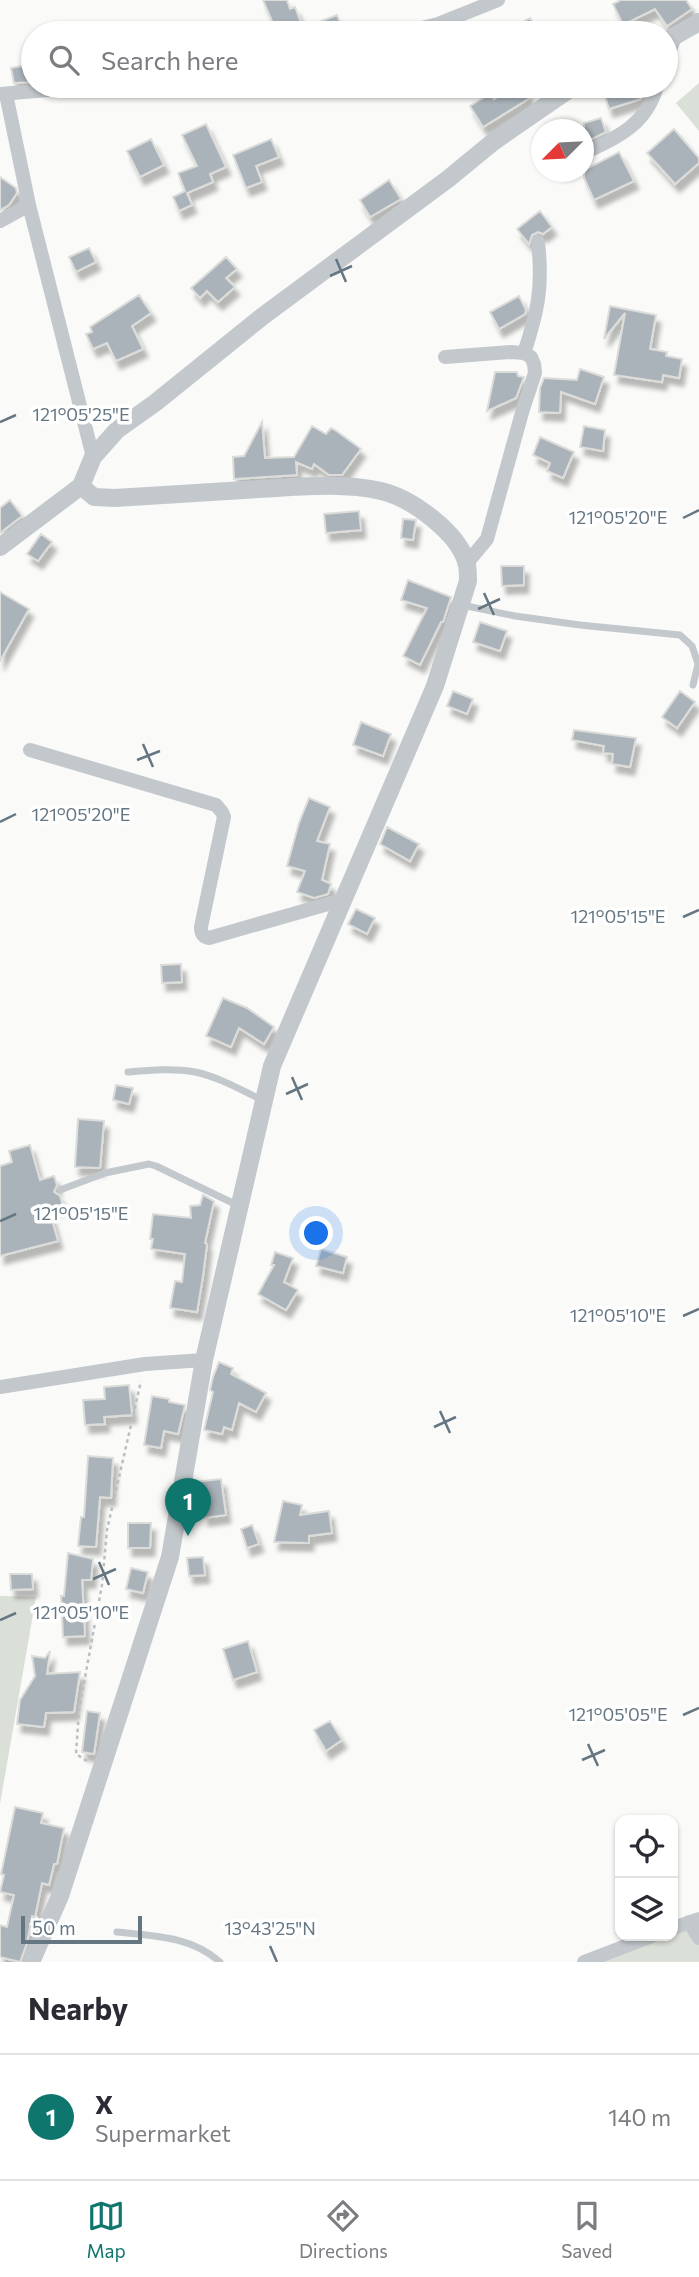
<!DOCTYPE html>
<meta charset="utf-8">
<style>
body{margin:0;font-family:Commissioner,sans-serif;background:#f2f2f3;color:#2b2b33}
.controls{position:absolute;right:21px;bottom:21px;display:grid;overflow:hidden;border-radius:14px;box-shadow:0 2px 5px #0004}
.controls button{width:63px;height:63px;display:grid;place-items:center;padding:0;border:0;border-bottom:2px solid #e1e1e2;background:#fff;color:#2b2b33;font:35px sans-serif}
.compass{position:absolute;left:531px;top:119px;width:63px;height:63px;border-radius:50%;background:#fff;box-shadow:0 2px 5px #0004;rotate:246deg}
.scale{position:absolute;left:21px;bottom:18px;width:121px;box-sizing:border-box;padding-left:7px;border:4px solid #657683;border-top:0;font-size:19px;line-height:24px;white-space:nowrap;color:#657683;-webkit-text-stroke:5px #fff;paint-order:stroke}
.you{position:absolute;left:317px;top:1234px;width:24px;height:24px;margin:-18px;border:5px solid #fff;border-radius:50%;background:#1a73e8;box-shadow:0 0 0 10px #1a73e833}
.badge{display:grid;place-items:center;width:46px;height:46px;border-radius:50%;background:#0f766e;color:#fff;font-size:23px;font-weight:700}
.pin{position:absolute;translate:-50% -58px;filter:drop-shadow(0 2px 4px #0008)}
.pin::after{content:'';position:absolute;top:37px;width:24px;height:21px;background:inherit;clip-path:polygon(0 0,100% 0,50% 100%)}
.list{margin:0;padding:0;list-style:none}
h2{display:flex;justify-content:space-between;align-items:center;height:91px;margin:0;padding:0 28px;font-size:30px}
h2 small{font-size:23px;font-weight:400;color:#7c7c81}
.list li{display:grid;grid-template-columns:46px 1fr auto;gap:21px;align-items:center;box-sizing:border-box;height:126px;padding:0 28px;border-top:2px solid #e1e1e2}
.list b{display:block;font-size:26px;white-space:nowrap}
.list p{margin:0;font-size:23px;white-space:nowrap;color:#7c7c81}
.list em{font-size:23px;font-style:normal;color:#7c7c81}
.icon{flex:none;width:38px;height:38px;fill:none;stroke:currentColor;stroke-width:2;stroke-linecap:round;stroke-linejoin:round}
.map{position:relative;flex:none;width:699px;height:1962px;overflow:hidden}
.search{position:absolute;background:#fff;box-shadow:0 2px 5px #0004;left:21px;right:21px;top:21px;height:77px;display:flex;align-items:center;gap:18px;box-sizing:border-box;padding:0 24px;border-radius:38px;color:#7c7c81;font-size:26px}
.sheet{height:217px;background:#fff}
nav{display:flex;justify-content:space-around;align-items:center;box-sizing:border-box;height:98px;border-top:2px solid #e1e1e2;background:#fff;font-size:19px;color:#7c7c81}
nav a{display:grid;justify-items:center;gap:4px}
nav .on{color:#0f766e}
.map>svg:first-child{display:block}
.green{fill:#dadfd7}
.building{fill:#aab3b9;stroke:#dcdcda;stroke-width:2;filter:url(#shadow)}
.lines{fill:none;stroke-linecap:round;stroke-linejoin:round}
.path{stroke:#bbbfc2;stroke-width:2.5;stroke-dasharray:3.5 3.5;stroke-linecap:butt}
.service{stroke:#c3c8cc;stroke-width:7}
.minor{stroke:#c3c8cc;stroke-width:14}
.tertiary{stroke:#c3c8cc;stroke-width:18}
.ticks{fill:none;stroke:#657683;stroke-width:2.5}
.ticks-label{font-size:18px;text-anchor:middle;fill:#657683;stroke:#fff;stroke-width:7;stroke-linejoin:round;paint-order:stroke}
</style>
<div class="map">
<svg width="699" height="1962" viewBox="0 0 699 1962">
<defs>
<filter id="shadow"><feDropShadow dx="4.5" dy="8" stdDeviation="2" flood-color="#0004"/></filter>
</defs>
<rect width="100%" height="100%" fill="#fafaf8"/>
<!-- green -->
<path class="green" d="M699,83v48l-23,-28z
M0,1596l36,1 -36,207z
M699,1923v39h-99l66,-26h7v-3z"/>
<!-- building -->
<path class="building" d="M263,0h24l3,9 5,-2 8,21 34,-13 7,18h-67z
M621,0h65l6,9 -25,17 -12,-17 -32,16 -10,-21z
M530,18l9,15h-35z
M32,64l1,18 -19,1 -3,-15z
M516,86h7l7,12 -47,29 -13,-21 21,-13 3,6z
M602,86h42l1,4 -4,9 -32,10z
M601,118l5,14 -22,11v-20z
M206,124l20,43 -16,7 3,8 -26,11 5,12 -13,6 -6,-14 12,-6 -7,-18 19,-7 -15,-31z
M674,129l25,29v5l-24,21 -28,-31z
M151,139l13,26 -24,12 -13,-26z
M271,139l8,18 -23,9 6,16 -16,6 -13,-33z
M619,152l15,29 -40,19 -10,-22v-8z
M0,177l16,11 1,5 -8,12 -9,5z
M389,180l12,19 -31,18 -10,-17z
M540,211l12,16 -9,7 -5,-2 -6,3 -3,9 -12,-15z
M89,248l7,14 -20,10 -7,-15z
M226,257l11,12 -11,9 9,9 -17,15 -11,-11 -7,7 -9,-10z
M139,295l12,18 -19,13 11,23 -27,12 -9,-18 -14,6 -7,-15 6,-2 -2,-5z
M519,296l7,14 -1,4 -26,15 -9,-17z
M610,306l46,9 -6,34 17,3 -1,4 16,3 -3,19 -16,-3 -1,7 -48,-7 11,-62 -21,26z
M580,369l24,8 -9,27 -34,-12 -1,21 -21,-1 1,-24 4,-10 33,2z
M495,372h22l1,4 6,1 -8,21 -29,13z
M262,422l3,36 29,-1 18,-31 14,8 5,-6 4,2 26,19 -19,26h-13l-15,-11 -2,5 -16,-7 1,13 -63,4 -1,-22 11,-1z
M584,426l21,4 -2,21 -23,-4z
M540,437l34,15 -11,26 -16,-7 3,-8 -17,-8z
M10,500l12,16 -22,17v-25z
M359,511l2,19 -35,3 -2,-19z
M403,519l13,1 -3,20 -12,-2z
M41,534l11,8 -14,19 -11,-7z
M501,566h23v19l-22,1z
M408,580l43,17 -8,25h-2l-21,43 -17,-9 24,-48 -26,-8z
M0,592l29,17 -29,52z
M480,622l27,9 -7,20 -27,-9z
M453,691l20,8 -6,15 -20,-8z
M680,691l15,11 -18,26 -15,-11z
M361,722l30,12 -8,22 -30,-11z
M574,730l62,8 -6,29 -18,-3 1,-10 -10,-1 1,-7 -32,-6z
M309,798l21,9 -13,34 13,3 -8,36 9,4 -3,10 -14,4 -17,-6 8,-21 -18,-5 12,-43z
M387,827l32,17 -9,17 -30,-17z
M356,909l19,9 -8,16 -19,-10z
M181,964l1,18 -20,1 -1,-18z
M223,998l24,10 27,19 -10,17 -25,-16 -8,19 -25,-11z
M116,1085l17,3 -4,16 -16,-4z
M78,1119l26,2 -4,47 -25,-1z
M30,1145l10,35 14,-4 3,9 -3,7 6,4 3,10 -14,4 9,31 -58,15v-90l12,-4 -3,-11z
M203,1195l11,6 -9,42 2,1 -4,32 -6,36 -27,-4 5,-27 7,1 3,-28 -34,-5 2,-10h-3l3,-25 38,4 -1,-12 10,-1z
M321,1249l26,8 -4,16 -27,-7z
M275,1252l18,6 -9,24 14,8 -12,20 -28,-16 16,-29h-3z
M219,1362l14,6 -2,6 35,19 -10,19 -17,-9 -7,27 -8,-3 -2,7 -18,-4 9,-38 -3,-2 3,-13z
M129,1385l3,30 -28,2 1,7 -20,1 -2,-25 22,-1 -1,-12z
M152,1396l17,3v3l16,3 -7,29 -14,-3 -3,17 -17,-3z
M88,1456l25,2 -2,40 -11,-1 -4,50 -18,-1 3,-29h3z
M221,1479l5,36 -22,3v-14l-11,-1 1,-21z
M283,1501l19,4 -2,10 29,-4 3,22 -23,3v7l-35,-1z
M128,1523h23l-1,25h-22z
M252,1525l7,19 -12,4 -6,-19z
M68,1553l25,6 -2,21h-9l3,56 -22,1 -2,-41h3z
M203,1557l2,18 -16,1 -2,-18z
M131,1568l17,4 -5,21 -17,-4z
M10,1574h22l1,15 -22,1z
M248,1641l9,31 -24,8 -10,-31z
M50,1651l-3,23 33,-2 -6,40 -28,1 -2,14 -27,-3 3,-24 15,-24 -3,-20 13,2z
M87,1711l13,2 -6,41 -12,-2z
M330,1721l12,19 -16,11 -12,-21z
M15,1807l28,6 -2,10 23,5 -7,36h-3l-5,21 -7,-2 -7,34 -3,-1 -5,27 -7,19 -20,-5v-32l7,2 7,-32 -14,-3 4,-17 -3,-1z"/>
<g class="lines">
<!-- path -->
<path class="path" d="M87,1761l-11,-7 3,-44 23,-125 5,-55 34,-149"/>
<!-- service -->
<path class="service" d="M462,605l53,11 65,9 100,10 12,11 6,18 -5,21
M128,1072c23,-2 45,-4 67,0 24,5 46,18 67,28
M60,1190l45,-17 44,-9 7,2 83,40
M117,1932c37,4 74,4 103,30"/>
<!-- minor -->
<path class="minor" d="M402,33l36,-9 60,-24
M666,61l9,-24
M0,94l97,-8
M6,94l23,111 64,252
M584,153c34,-16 62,-28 73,-67
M0,221l29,-16
M524,353c14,-42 19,-66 14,-111
M445,357l66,-5 13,1 7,4 3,7 1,9 -12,36 -36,130 -20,24
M30,750l186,55 6,7 2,5 -23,110c0,6 2,10 8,11l133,-38
M0,1387l145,-23 59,-4
M689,1922l10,16
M673,1928l26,-9
M584,1962l68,-26"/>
<!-- tertiary -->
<path class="tertiary" d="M666,41l33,-19
M81,486l12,-29 24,-27 38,-27 108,-87 185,-137 45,-37 81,-56
M0,547l81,-61 13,11 21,1c48,-3 96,-6 144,-9 40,-2 82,-7 122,2 30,7 79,42 86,74 1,5 1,10 1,16l-33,105 -163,380 -68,294 -34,197 -110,339 -29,66"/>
</g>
<!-- ticks -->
<path class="ticks" d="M336,259l10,23M330,276l22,-10M0,422l16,-7M683,518l16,-8M484,593l10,22M478,609l22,-10M143,744l10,23M137,760l23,-9M0,822l16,-8M683,917l16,-7M292,1077l10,23M286,1094l22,-10M0,1221l16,-7M683,1316l16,-7M440,1411l10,22M434,1427l22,-10M99,1562l10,23M93,1579l23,-10M0,1620l16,-7M683,1715l16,-7M588,1744l10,22M582,1760l23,-10M270,1946l7,16"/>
<g class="ticks-label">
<text x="81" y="421">121°05'25"E</text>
<text x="618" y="524">121°05'20"E</text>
<text x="81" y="821">121°05'20"E</text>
<text x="618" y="923">121°05'15"E</text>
<text x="81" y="1220">121°05'15"E</text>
<text x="618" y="1322">121°05'10"E</text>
<text x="81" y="1619">121°05'10"E</text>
<text x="618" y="1721">121°05'05"E</text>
<text x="270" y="1935">13°43'25"N</text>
</g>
</svg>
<div class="controls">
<button><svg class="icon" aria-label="locate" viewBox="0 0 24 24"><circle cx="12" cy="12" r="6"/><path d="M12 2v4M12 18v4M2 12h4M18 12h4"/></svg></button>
<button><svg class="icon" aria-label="layers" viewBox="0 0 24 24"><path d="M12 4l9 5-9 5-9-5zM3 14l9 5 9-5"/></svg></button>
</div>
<svg class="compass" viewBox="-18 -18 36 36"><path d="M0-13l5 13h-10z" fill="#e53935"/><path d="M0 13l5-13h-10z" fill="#7c7c81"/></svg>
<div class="scale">50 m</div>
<div class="you"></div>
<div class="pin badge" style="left:188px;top:1536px">1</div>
<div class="search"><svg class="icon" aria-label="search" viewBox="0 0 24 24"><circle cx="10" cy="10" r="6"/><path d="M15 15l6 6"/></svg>Search here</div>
</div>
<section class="sheet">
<h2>Nearby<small></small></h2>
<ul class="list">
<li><span class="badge">1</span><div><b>X</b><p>Supermarket</p></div><em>140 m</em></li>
</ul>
</section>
<nav>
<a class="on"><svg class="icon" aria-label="map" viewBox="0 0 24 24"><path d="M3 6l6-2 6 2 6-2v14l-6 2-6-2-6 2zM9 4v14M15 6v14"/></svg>Map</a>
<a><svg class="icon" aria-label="directions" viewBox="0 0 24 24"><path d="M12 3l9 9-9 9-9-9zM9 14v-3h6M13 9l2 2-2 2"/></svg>Directions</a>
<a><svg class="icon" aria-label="saved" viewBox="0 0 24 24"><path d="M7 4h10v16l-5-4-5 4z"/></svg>Saved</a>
</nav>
